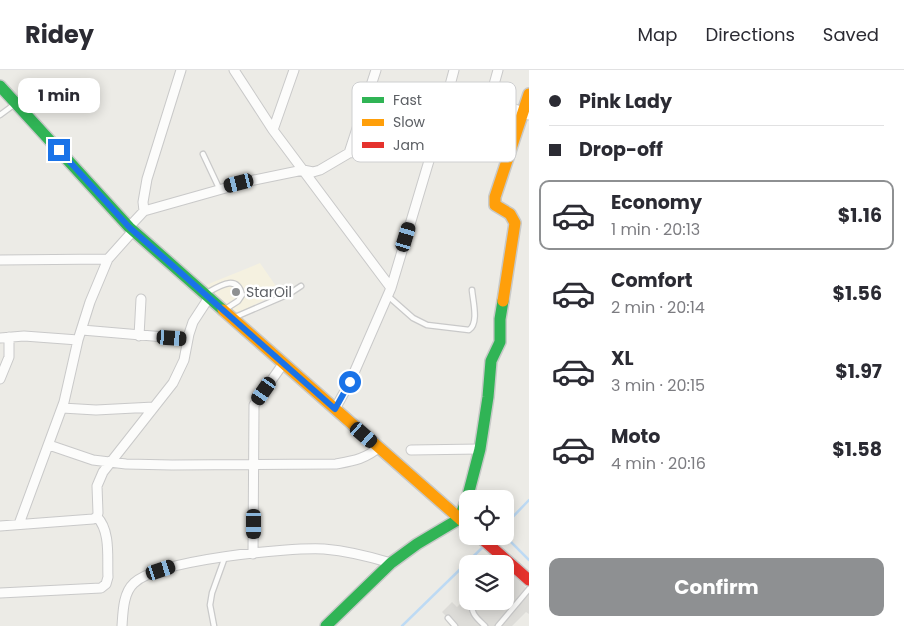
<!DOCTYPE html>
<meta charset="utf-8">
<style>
body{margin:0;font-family:Poppins,sans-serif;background:#f2f2f3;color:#2b2b33;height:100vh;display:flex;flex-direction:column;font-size:19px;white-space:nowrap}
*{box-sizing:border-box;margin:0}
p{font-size:16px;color:#7c7c81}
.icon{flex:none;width:28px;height:28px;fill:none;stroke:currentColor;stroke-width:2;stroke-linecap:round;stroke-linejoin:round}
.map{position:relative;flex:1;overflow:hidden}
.drawer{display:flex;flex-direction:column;background:#fff;width:375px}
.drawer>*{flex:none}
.guide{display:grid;align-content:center;height:110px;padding:0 20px;background:#fff}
.buttons{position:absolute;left:459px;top:420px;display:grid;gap:10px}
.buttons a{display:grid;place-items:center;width:55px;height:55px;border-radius:10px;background:#fff;box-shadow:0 2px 12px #0003;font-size:25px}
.end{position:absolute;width:22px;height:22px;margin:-11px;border:6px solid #1a73e8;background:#fff;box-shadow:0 0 0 2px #fff}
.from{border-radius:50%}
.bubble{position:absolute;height:35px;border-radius:10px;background:#fff;box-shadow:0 2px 12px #0003;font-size:16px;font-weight:700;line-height:35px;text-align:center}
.car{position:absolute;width:15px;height:30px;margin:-15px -8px;border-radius:6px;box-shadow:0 0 4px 1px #0007;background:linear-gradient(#222 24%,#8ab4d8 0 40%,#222 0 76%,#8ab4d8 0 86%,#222 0)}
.guide b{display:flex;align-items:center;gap:18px;height:48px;font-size:19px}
.guide b+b{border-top:1px solid #e1e1e2}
.guide i{width:12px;height:12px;background:#2b2b33}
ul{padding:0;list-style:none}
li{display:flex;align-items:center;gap:15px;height:70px;margin:0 10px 8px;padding:0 10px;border:2px solid transparent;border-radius:10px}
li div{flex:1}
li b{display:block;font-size:19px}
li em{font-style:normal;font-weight:700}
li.active{border-color:#8e9092}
li>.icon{width:45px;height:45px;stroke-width:1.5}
.button{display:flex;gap:10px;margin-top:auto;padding:10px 20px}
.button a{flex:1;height:58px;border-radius:10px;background:#8e9092;color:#fff;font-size:20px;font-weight:700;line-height:58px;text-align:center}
header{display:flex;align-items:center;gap:30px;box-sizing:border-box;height:70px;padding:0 25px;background:#fff;border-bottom:1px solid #e1e1e2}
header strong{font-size:24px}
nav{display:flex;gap:28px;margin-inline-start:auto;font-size:18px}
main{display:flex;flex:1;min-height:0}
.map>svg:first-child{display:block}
.commercial{fill:#f5f1e0}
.industrial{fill:#dddcd8}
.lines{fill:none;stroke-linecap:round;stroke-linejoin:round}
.stream{stroke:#bddaf4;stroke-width:2.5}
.lane-casing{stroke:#c9c9c9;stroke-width:7}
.street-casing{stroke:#c9c9c9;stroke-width:11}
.fast-casing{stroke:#c8c9c8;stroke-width:14}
.slow-casing{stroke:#c8c9c8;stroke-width:14}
.jam-casing{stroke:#c8c9c8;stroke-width:14}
.lane{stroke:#fcfcfb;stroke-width:4.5}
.street{stroke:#fcfcfb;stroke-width:9}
.fast{stroke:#30b455;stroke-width:11}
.slow{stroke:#ff9f0a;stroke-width:11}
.jam{stroke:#e5322d;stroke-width:11}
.route{stroke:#1a73e8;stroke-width:6}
.poi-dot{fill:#8e9092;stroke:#fff;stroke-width:2}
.labels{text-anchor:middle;stroke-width:5;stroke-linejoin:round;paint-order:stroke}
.poi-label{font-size:14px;fill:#5c5f64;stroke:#fff;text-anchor:start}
.key{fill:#fff;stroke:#cecfd0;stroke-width:1}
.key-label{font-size:14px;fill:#5c5f64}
</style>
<header>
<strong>Ridey</strong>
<nav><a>Map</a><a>Directions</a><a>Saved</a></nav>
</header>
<main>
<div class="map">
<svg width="529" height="556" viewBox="0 0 529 556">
<rect width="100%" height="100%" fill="#ecebe6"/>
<path class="commercial" d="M 260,193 L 280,222 L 232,246 L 206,215 Z"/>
<path class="industrial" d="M 505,496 L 529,521 L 529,544 L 526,542 L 512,556 L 456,556 L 442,542 L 452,532 L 457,537 L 467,527 L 468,531 L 505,531 Z"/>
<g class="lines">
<path class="stream" d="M 505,455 L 529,430
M 505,466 L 529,490
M 402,556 L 484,476"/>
<defs>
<path id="lane" d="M 0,45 L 15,34
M 203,84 L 219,118
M 205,224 C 218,217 237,203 242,225 L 238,231 L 224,240
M 388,226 L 413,248 L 427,255 L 469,260 C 479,253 473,232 472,220
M 233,248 L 289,224 L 301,216
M 505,506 L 515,499
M 473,531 C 469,543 478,549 485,556
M 448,548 L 455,556
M 214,556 L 210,535 L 212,523 L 225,487
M 498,556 L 529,519"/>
<path id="street" d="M 234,0 L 273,60 L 391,218
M 449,18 L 486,27 L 529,45
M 490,29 L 498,0
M 273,60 L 294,0
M 349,83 L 376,0
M 144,141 L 143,132 L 147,109 L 181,0
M 129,157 L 144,141 L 254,110 L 303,100 L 313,102 L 320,100 L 349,83 L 377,80 L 437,64
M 0,190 L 108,189
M 82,260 L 188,269
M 139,266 L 141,229
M 0,268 L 24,266 L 78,270
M 0,309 L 9,287 L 9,267
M 62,338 L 96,340 L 154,337
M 335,339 L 350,312 L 391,218 L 437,64 L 454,0
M 49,375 L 93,390 L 126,394 L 172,395 L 336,394 C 352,391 366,389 379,377
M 411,380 L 480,379
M 19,454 L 64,332 L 78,270 L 90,232 L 108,189 L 133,161
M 0,456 L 93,449 L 97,447 L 98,443 L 97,416 L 103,402 L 173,313 L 184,290 L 189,264 L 193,252 L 208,229
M 253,484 L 254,335 L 283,294
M 0,523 L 101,518 L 106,514 L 108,507 C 107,489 111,461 97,447
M 122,556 C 123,542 123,523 134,513 C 158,490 289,477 324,479 C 347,481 368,486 391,493"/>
<path id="fast" d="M 0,16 L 129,157 L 223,240
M 326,556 L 391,493 L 417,474 L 459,449 L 467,429 L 480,379 L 488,327 L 491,291 L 500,272 L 500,249 L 503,231"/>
<path id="slow" d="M 503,231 L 515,153 L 510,144 L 495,135 L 495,127 L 529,24
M 223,240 L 468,456"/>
<path id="jam" d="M 479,466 L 529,510"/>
</defs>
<use href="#lane" class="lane-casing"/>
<use href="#street" class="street-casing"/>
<use href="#fast" class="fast-casing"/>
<use href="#slow" class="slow-casing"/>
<use href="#jam" class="jam-casing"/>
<use href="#lane" class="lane"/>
<use href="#street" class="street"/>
<use href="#fast" class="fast"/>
<use href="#slow" class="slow"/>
<use href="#jam" class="jam"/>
</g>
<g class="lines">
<path class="route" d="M 59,80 L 129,157 L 335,339 L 350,312"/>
</g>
<circle class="poi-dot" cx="236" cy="222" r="5"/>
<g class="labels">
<g class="poi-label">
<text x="246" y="227">StarOil</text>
</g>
</g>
<rect x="352" y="12" width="164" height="80" rx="8" class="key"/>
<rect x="362" y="27" width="22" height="6" fill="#30b455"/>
<rect x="362" y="49" width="22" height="7" fill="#ff9f0a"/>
<rect x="362" y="72" width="22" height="6" fill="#e5322d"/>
<g class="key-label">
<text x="393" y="35">Fast</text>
<text x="393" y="57">Slow</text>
<text x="393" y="80">Jam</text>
</g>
</svg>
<div class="buttons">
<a><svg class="icon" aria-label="locate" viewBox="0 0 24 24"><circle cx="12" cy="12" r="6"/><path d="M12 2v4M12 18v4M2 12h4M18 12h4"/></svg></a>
<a><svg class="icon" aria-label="layers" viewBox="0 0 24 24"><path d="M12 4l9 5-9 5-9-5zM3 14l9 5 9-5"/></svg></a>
</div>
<i class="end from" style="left:350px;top:312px"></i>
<i class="end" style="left:59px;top:80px"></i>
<div class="bubble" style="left:18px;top:8px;width:82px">1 min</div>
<i class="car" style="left:239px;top:113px;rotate:256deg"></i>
<i class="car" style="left:406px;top:167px;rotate:17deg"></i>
<i class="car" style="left:172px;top:268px;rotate:94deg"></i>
<i class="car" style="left:264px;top:321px;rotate:215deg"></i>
<i class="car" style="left:364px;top:365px;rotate:131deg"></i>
<i class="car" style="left:254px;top:454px;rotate:180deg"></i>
<i class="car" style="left:161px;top:500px;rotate:72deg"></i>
</div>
<section class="drawer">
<div class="guide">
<b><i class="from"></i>Pink Lady</b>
<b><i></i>Drop-off</b>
</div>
<ul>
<li class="active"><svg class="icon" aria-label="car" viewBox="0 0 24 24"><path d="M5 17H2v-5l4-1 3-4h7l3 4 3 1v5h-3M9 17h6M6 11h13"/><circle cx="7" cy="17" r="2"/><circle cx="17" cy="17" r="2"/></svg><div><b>Economy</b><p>1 min · 20:13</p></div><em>$1.16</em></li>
<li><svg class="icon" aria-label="car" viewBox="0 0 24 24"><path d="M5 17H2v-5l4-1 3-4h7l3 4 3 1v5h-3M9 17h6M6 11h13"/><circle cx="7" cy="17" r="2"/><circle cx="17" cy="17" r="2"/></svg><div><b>Comfort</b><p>2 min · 20:14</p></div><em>$1.56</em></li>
<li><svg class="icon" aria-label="car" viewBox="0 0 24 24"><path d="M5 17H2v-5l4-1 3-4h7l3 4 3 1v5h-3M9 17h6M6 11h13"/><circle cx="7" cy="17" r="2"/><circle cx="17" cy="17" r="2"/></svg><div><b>XL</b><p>3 min · 20:15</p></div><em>$1.97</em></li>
<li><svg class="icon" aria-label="car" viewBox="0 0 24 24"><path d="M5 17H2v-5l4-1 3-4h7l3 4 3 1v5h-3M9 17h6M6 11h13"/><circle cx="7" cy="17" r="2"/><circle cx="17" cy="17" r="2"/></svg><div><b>Moto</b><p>4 min · 20:16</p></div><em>$1.58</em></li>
</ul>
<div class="button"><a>Confirm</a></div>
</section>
</main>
